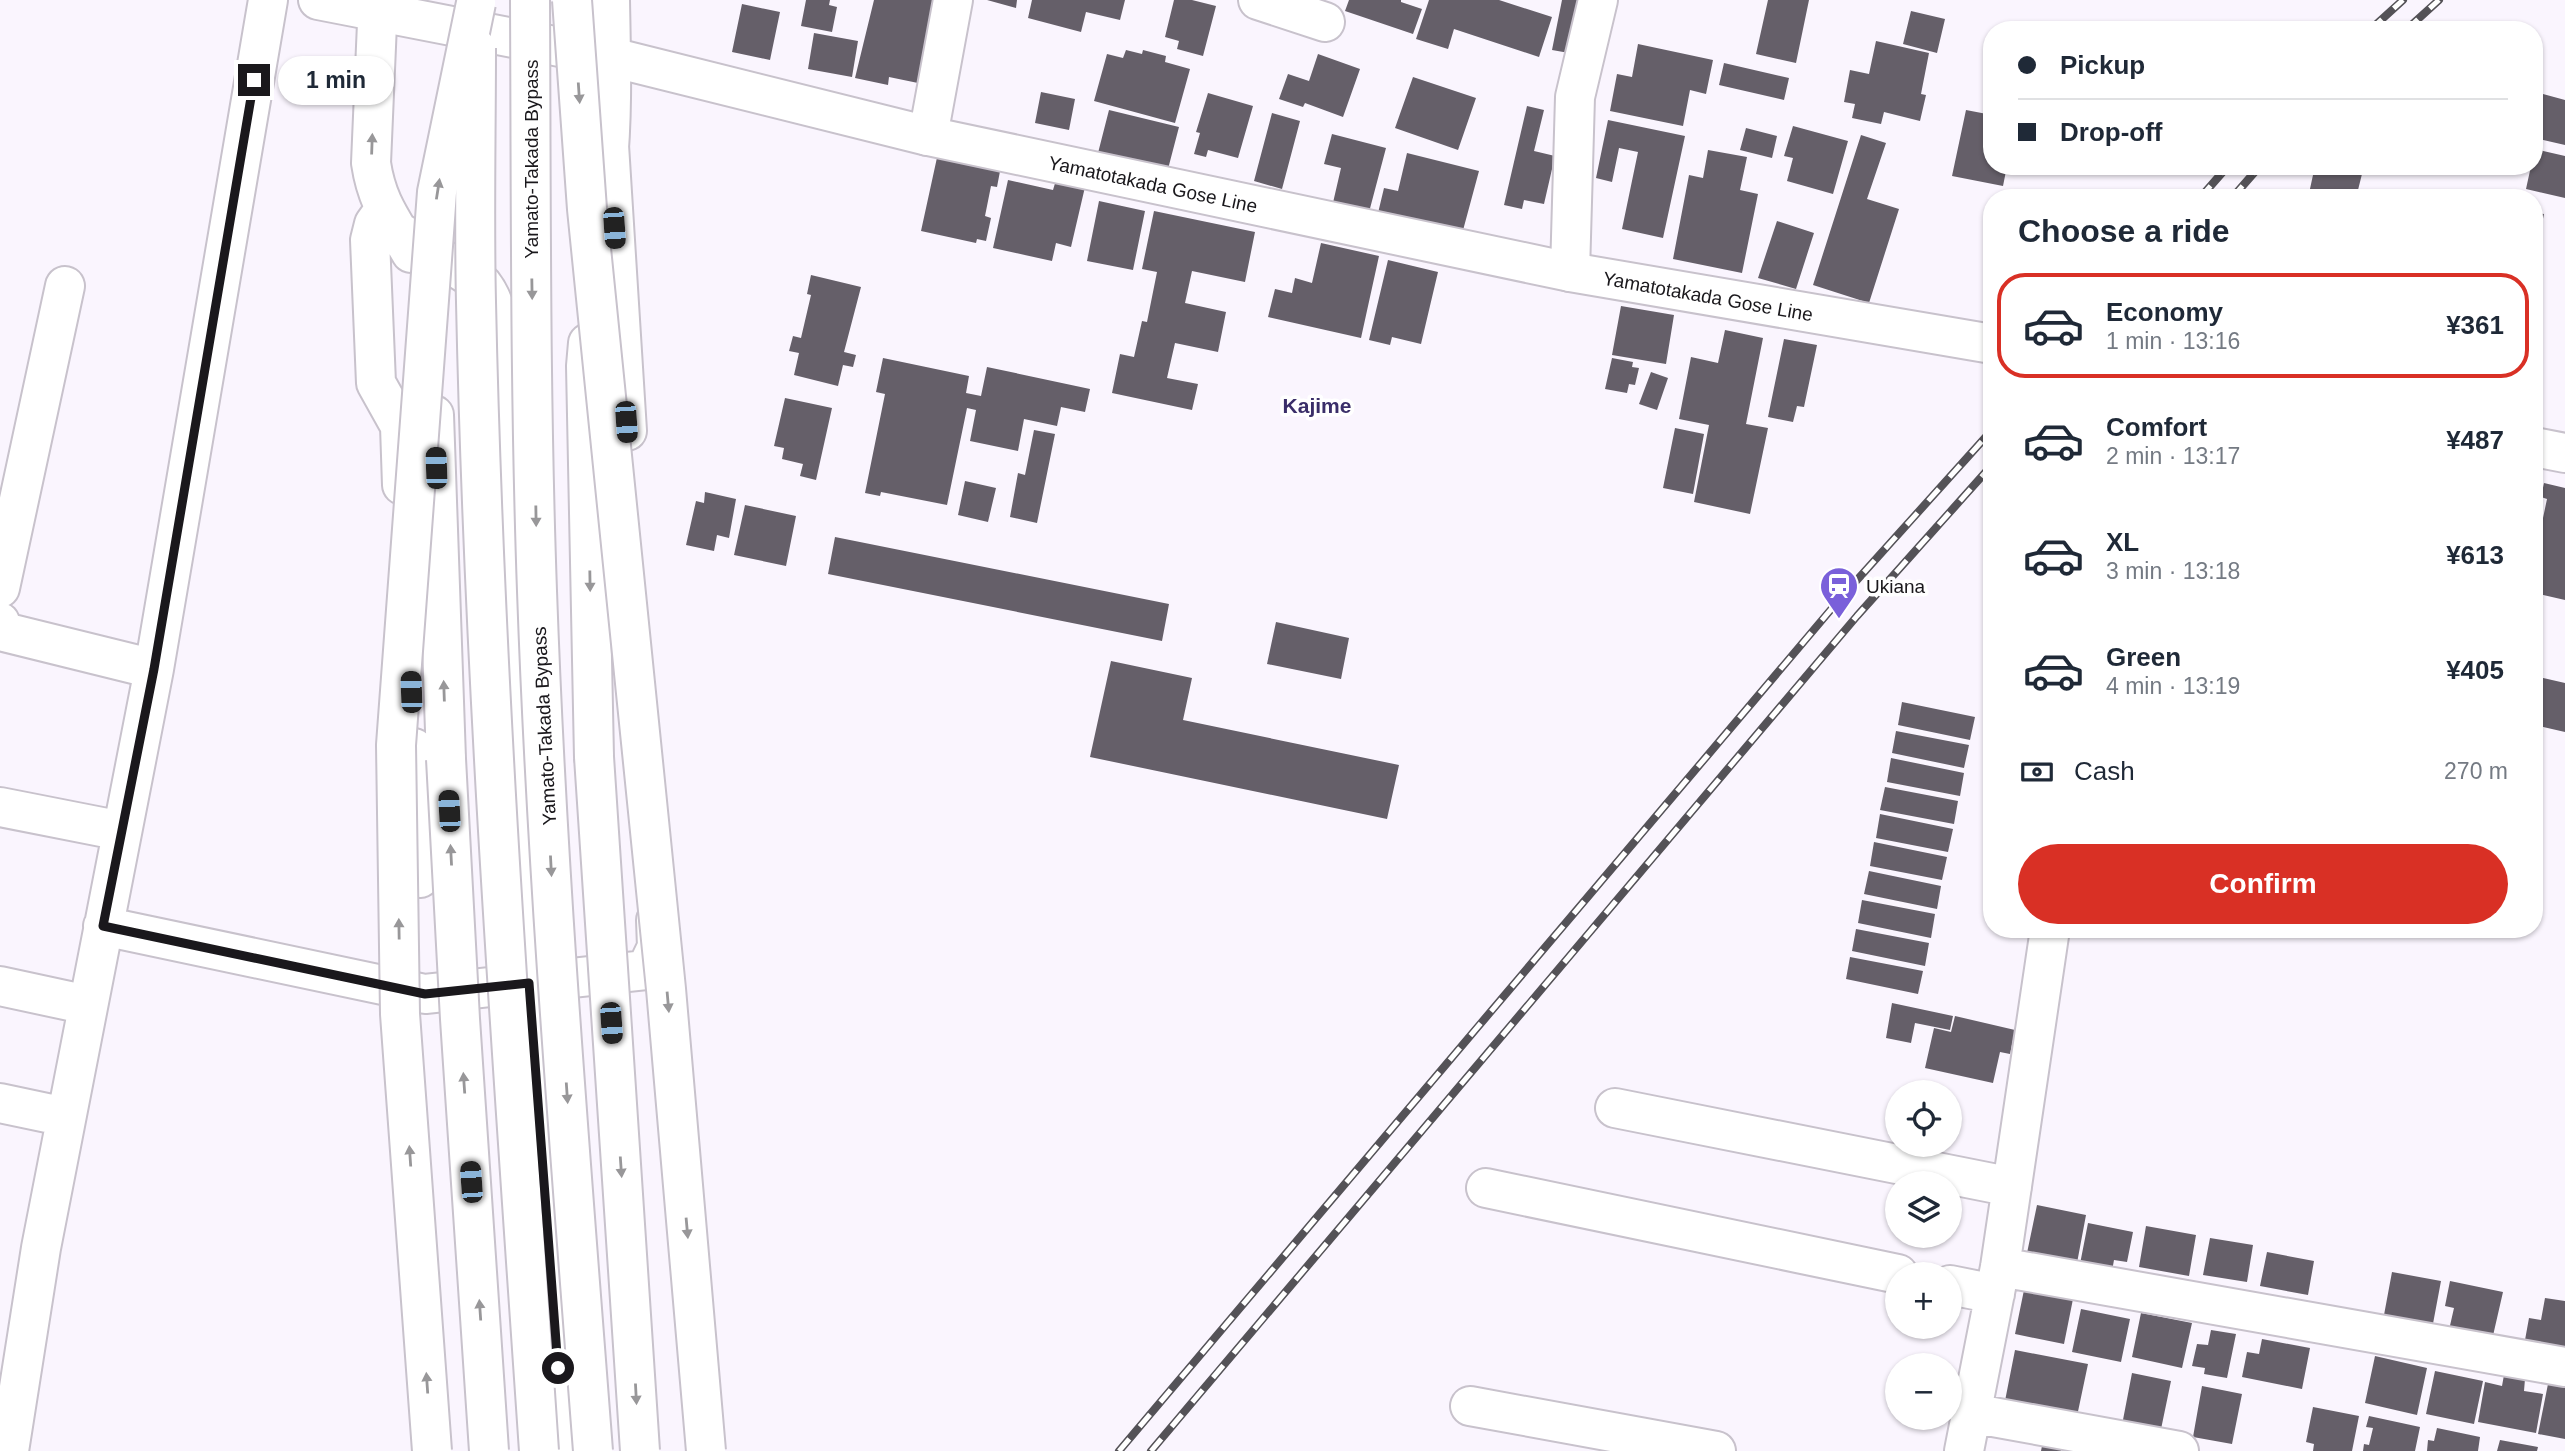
<!DOCTYPE html>
<meta charset="utf-8">
<style>
body{margin:0;font-family:Arial,sans-serif;background:#f2f2f3;color:#1f2937;height:100vh;display:flex;flex-direction:column;font-size:26px;white-space:nowrap}
*{box-sizing:border-box;margin:0}
p{font-size:23px;color:#747a83}
.icon{flex:none;width:38px;height:38px;fill:none;stroke:currentColor;stroke-width:2;stroke-linecap:round;stroke-linejoin:round}
.map{position:relative;flex:1;overflow:hidden}
.sheet{position:absolute;left:1983px;top:189px;width:560px;height:749px;display:flex;flex-direction:column;background:#fff;border-radius:28px;box-shadow:0 2px 5px #0004}
.sheet>*{flex:none}
.guide{position:absolute;left:1983px;top:21px;width:560px;height:154px;border-radius:28px;box-shadow:0 2px 5px #0004;display:grid;align-content:center;height:154px;padding:0 35px;background:#fff}
.buttons{position:absolute;left:1885px;top:1080px;display:grid;gap:14px}
.buttons a{display:grid;place-items:center;width:77px;height:77px;border-radius:50%;background:#fff;box-shadow:0 2px 5px #0004;font-size:35px}
.end{position:absolute;width:32px;height:32px;margin:-16px;border:9px solid #1a181c;background:#fff;box-shadow:0 0 0 4px #fff}
.from{border-radius:50%}
.bubble{position:absolute;height:49px;border-radius:24px;background:#fff;box-shadow:0 2px 5px #0004;font-size:23px;font-weight:600;line-height:49px;text-align:center}
.car{position:absolute;width:21px;height:42px;margin:-21px -10px;border-radius:9px;box-shadow:0 0 5px 2px #0007;background:linear-gradient(#222 24%,#8ab4d8 0 40%,#222 0 76%,#8ab4d8 0 86%,#222 0)}
.guide b{display:flex;align-items:center;gap:24px;height:66px;font-size:26px}
.guide b+b{border-top:2px solid #e0e1e3}
.guide i{width:18px;height:18px;background:#1f2937}
ul{padding:0;list-style:none}
li{display:flex;align-items:center;gap:21px;height:105px;margin:0 14px 10px;padding:0 21px;border:4px solid transparent;border-radius:28px}
li div{flex:1}
li b{display:block;font-size:26px}
li em{font-style:normal;font-weight:600}
li.active{border-color:#d93025}
li>.icon{width:63px;height:63px;stroke-width:1.5}
h2{padding:0 35px;font-size:32px;line-height:84px}
.pay{display:flex;align-items:center;gap:18px;height:77px;padding:0 35px;font-size:26px}
.pay p{margin-inline-start:auto}
.primary-button{display:flex;gap:14px;margin-top:auto;padding:14px 35px}
.primary-button a{flex:1;height:80px;border-radius:42px;background:#d93025;color:#fff;font-size:28px;font-weight:600;line-height:80px;text-align:center}
.map>svg:first-child{display:block}
.building{fill:#655f69}
.lines{fill:none;stroke-linecap:round;stroke-linejoin:round}
.minor-casing{stroke:#c8c2cc;stroke-width:42}
.secondary-casing{stroke:#c8c2cc;stroke-width:42}
.minor{stroke:#fff;stroke-width:38}
.secondary{stroke:#fff;stroke-width:38}
.rail-casing{stroke:#545257;stroke-width:8}
.rail{stroke:#fff;stroke-width:5;stroke-dasharray:16;stroke-linecap:butt}
.minor-bridge-casing{stroke:#c8c2cc;stroke-width:42;stroke-linecap:butt}
.trunk-bridge-casing{stroke:#c8c2cc;stroke-width:42;stroke-linecap:butt}
.motorway-bridge-casing{stroke:#c8c2cc;stroke-width:42;stroke-linecap:butt}
.minor-bridge{stroke:#fff;stroke-width:38}
.trunk-bridge{stroke:#fff;stroke-width:38}
.motorway-bridge{stroke:#fff;stroke-width:38}
.oneway{fill:#989799}
.route{stroke:#1a181c;stroke-width:9}
.labels{text-anchor:middle;stroke-width:7;stroke-linejoin:round;paint-order:stroke}
.street-label{font-size:19px;fill:#1a181c;stroke:#fff}
.poi-label{font-size:19px;fill:#1a181c;stroke:#fff;text-anchor:start}
.neighbourhood-label{font-size:21px;font-weight:bold;fill:#3a2e69;stroke:#fff}
</style>
<div class="map">
<svg width="2565" height="1451" viewBox="0 0 2565 1451">
<rect width="100%" height="100%" fill="#faf5fe"/>
<path class="building" d="M 806,0 L 830,0 L 829,5 L 837,7 L 832,32 L 801,26 Z
M 874,0 L 935,0 L 918,83 L 889,77 L 888,85 L 855,78 Z
M 987,0 L 1017,0 L 1016,8 Z
M 1032,0 L 1125,0 L 1120,20 L 1086,12 L 1081,32 L 1028,18 Z
M 1174,0 L 1192,0 L 1216,6 L 1203,56 L 1177,49 L 1179,41 L 1165,37 Z
M 1349,0 L 1401,0 L 1401,2 L 1422,9 L 1413,34 L 1345,11 Z
M 1429,0 L 1499,0 L 1552,17 L 1539,57 L 1454,29 L 1448,49 L 1416,39 Z
M 1562,0 L 1580,0 L 1569,53 L 1552,50 Z
M 1768,0 L 1809,0 L 1796,63 L 1756,54 Z
M 742,4 L 780,12 L 770,60 L 732,52 Z
M 1911,11 L 1945,19 L 1937,53 L 1903,44 Z
M 814,33 L 858,41 L 852,77 L 808,69 Z
M 1876,41 L 1929,53 L 1921,94 L 1926,95 L 1920,121 L 1884,112 L 1881,124 L 1852,118 L 1855,104 L 1844,102 L 1850,70 L 1869,74 Z
M 1638,44 L 1713,60 L 1706,94 L 1690,90 L 1683,126 L 1610,111 L 1617,74 L 1632,77 Z
M 1126,50 L 1142,54 L 1143,50 L 1166,56 L 1165,62 L 1190,69 L 1175,123 L 1094,101 L 1107,54 L 1123,58 Z
M 1318,54 L 1360,69 L 1343,117 L 1305,103 L 1303,107 L 1279,99 L 1288,74 L 1309,81 Z
M 1724,63 L 1789,78 L 1784,100 L 1719,85 Z
M 1413,77 L 1476,98 L 1458,150 L 1395,128 Z
M 1041,92 L 1075,99 L 1069,130 L 1035,123 Z
M 1208,93 L 1253,106 L 1238,158 L 1208,150 L 1206,157 L 1194,154 L 1200,133 L 1196,132 Z
M 2543,94 L 2565,100 L 2565,145 L 2534,138 Z
M 1527,106 L 1544,110 L 1534,151 L 1555,156 L 1544,204 L 1524,200 L 1522,209 L 1504,205 Z
M 1109,110 L 1179,127 L 1168,169 L 1098,153 Z
M 1966,110 L 1992,115 L 1992,166 L 2007,166 L 2003,186 L 1952,176 Z
M 1272,113 L 1300,121 L 1282,189 L 1254,181 Z
M 1608,120 L 1685,136 L 1663,238 L 1622,229 L 1638,152 L 1619,148 L 1612,182 L 1596,178 Z
M 1793,126 L 1848,141 L 1833,194 L 1787,181 L 1793,158 L 1784,156 Z
M 1746,128 L 1777,136 L 1772,158 L 1740,150 Z
M 1332,134 L 1386,148 L 1368,216 L 1332,207 L 1341,168 L 1324,164 Z
M 1861,135 L 1886,143 L 1867,199 L 1899,209 L 1869,303 L 1813,285 Z
M 2534,149 L 2565,156 L 2565,198 L 2526,189 L 2531,166 L 2534,166 Z
M 1708,150 L 1747,157 L 1740,190 L 1758,194 L 1742,273 L 1673,259 L 1689,175 L 1703,178 Z
M 938,153 L 1001,166 L 997,187 L 991,186 L 985,216 L 991,218 L 986,241 L 977,239 L 976,243 L 921,231 Z
M 1407,153 L 1479,171 L 1462,234 L 1378,213 L 1384,188 L 1398,191 Z
M 2323,166 L 2364,166 L 2356,198 L 2308,198 L 2313,175 Z
M 1008,180 L 1053,190 L 1056,180 L 1085,187 L 1071,247 L 1056,243 L 1052,261 L 993,248 Z
M 1099,201 L 1145,211 L 1133,270 L 1087,261 Z
M 1154,211 L 1255,232 L 1245,282 L 1192,271 L 1185,303 L 1226,312 L 1218,352 L 1175,343 L 1167,378 L 1198,384 L 1192,410 L 1112,393 L 1120,354 L 1134,357 L 1142,321 L 1147,322 L 1157,272 L 1142,269 Z
M 2534,212 L 2544,214 L 2536,252 L 2534,251 Z
M 1777,221 L 1814,233 L 1796,289 L 1758,278 Z
M 1321,243 L 1379,256 L 1361,338 L 1268,317 L 1275,289 L 1292,293 L 1295,278 L 1312,283 Z
M 1388,260 L 1438,272 L 1421,344 L 1392,337 L 1390,345 L 1369,340 Z
M 811,275 L 861,287 L 844,352 L 856,355 L 853,367 L 843,365 L 838,386 L 794,375 L 799,353 L 789,351 L 793,336 L 801,338 L 811,295 L 807,294 Z
M 1621,306 L 1674,315 L 1666,364 L 1612,355 Z
M 1725,330 L 1763,338 L 1746,424 L 1768,428 L 1750,514 L 1694,502 L 1709,425 L 1679,419 L 1691,357 L 1718,363 Z
M 1784,339 L 1817,345 L 1804,407 L 1797,406 L 1793,422 L 1768,417 Z
M 883,358 L 969,376 L 966,393 L 981,396 L 987,367 L 1090,389 L 1085,412 L 1061,407 L 1057,426 L 1024,419 L 1018,451 L 970,441 L 976,410 L 967,408 L 947,505 L 881,492 L 880,496 L 865,493 L 885,394 L 876,392 Z
M 1612,358 L 1633,362 L 1632,367 L 1639,368 L 1635,385 L 1629,384 L 1627,393 L 1605,389 Z
M 1651,372 L 1668,378 L 1657,410 L 1639,404 Z
M 785,398 L 832,408 L 816,480 L 800,476 L 803,464 L 782,459 L 784,448 L 774,446 Z
M 1675,428 L 1704,434 L 1693,494 L 1663,488 Z
M 1034,430 L 1055,434 L 1037,523 L 1010,517 L 1018,473 L 1025,475 Z
M 965,481 L 996,488 L 988,522 L 958,515 Z
M 2544,483 L 2565,488 L 2565,600 L 2534,593 L 2534,528 L 2537,516 L 2543,518 L 2547,499 L 2541,497 Z
M 705,492 L 736,499 L 729,538 L 717,535 L 714,551 L 686,545 L 696,501 L 704,503 Z
M 745,505 L 796,516 L 786,566 L 734,555 Z
M 835,537 L 1169,604 L 1162,641 L 828,574 Z
M 1276,622 L 1349,638 L 1341,679 L 1267,664 Z
M 1111,661 L 1192,678 L 1183,720 L 1399,765 L 1387,819 L 1090,757 Z
M 2534,676 L 2565,683 L 2565,732 L 2534,725 Z
M 1902,702 L 1975,717 L 1970,740 L 1898,725 Z
M 1896,731 L 1969,745 L 1964,768 L 1892,753 Z
M 1891,758 L 1964,773 L 1960,796 L 1887,782 Z
M 1885,787 L 1958,801 L 1954,824 L 1880,810 Z
M 1880,814 L 1953,829 L 1948,852 L 1876,838 Z
M 1874,842 L 1947,857 L 1942,880 L 1870,866 Z
M 1869,871 L 1941,886 L 1937,909 L 1864,894 Z
M 1862,900 L 1935,914 L 1931,938 L 1858,923 Z
M 1856,929 L 1929,943 L 1925,966 L 1852,951 Z
M 1850,957 L 1923,971 L 1918,994 L 1846,979 Z
M 1892,1003 L 1953,1016 L 1950,1030 L 1915,1023 L 1911,1043 L 1886,1038 Z
M 1955,1016 L 2015,1030 L 2010,1054 L 2000,1052 L 1993,1083 L 1925,1068 L 1934,1028 L 1951,1032 Z
M 2037,1205 L 2086,1215 L 2077,1263 L 2027,1253 Z
M 2088,1223 L 2133,1232 L 2127,1262 L 2114,1260 L 2112,1271 L 2080,1264 Z
M 2146,1226 L 2196,1235 L 2189,1276 L 2139,1267 Z
M 2210,1238 L 2253,1245 L 2247,1282 L 2203,1275 Z
M 2267,1252 L 2314,1261 L 2308,1295 L 2260,1286 Z
M 2392,1272 L 2441,1281 L 2432,1329 L 2408,1325 L 2409,1320 L 2384,1315 Z
M 2450,1281 L 2503,1292 L 2492,1340 L 2449,1330 L 2454,1308 L 2445,1306 Z
M 2024,1290 L 2073,1299 L 2064,1344 L 2015,1334 Z
M 2545,1298 L 2565,1301 L 2565,1347 L 2525,1340 L 2529,1318 L 2541,1320 Z
M 2081,1309 L 2130,1319 L 2121,1362 L 2072,1352 Z
M 2141,1313 L 2192,1323 L 2182,1368 L 2132,1357 Z
M 2211,1330 L 2236,1334 L 2227,1378 L 2204,1374 L 2205,1368 L 2192,1366 L 2197,1344 L 2208,1345 Z
M 2262,1339 L 2310,1348 L 2302,1389 L 2242,1377 L 2247,1352 L 2259,1354 Z
M 2015,1350 L 2088,1364 L 2076,1421 L 2004,1406 Z
M 2375,1356 L 2427,1368 L 2417,1415 L 2365,1403 Z
M 2435,1371 L 2483,1381 L 2474,1424 L 2426,1414 Z
M 2132,1373 L 2171,1381 L 2160,1434 L 2122,1425 Z
M 2504,1375 L 2525,1379 L 2524,1391 L 2543,1394 L 2536,1433 L 2478,1422 L 2485,1382 L 2502,1386 Z
M 2548,1384 L 2565,1387 L 2565,1439 L 2538,1434 Z
M 2202,1386 L 2242,1394 L 2232,1444 L 2193,1437 Z
M 2313,1407 L 2359,1416 L 2352,1451 L 2313,1451 L 2314,1444 L 2306,1442 Z
M 2369,1416 L 2420,1427 L 2415,1451 L 2363,1451 L 2364,1444 L 2369,1445 L 2373,1428 L 2366,1427 Z
M 2437,1428 L 2480,1437 L 2478,1451 L 2427,1451 L 2428,1440 L 2434,1441 Z
M 2500,1440 L 2538,1447 L 2537,1451 L 2497,1451 Z
M 2042,1446 L 2061,1450 L 2061,1451 L 2041,1451 Z"/>
<g class="lines">
<defs>
<path id="minor" d="M 378,0 L 371,163 C 377,203 392,220 411,253
M 1258,0 L 1325,22
M 928,136 L 953,0
M 609,145 L 627,431
M 607,172 C 613,115 611,57 610,0
M 384,210 L 374,224 L 370,240 L 376,383 L 400,426 L 402,485
M 398,231 L 482,284 C 496,302 498,320 501,342 L 517,785 L 564,1451
M 1570,272 L 1575,97 L 1598,0
M 588,343 L 586,366 L 594,757
M 434,415 L 446,759
M 0,588 L 65,286
M 0,622 L 4,632 L 154,669
M 414,748 L 420,878
M 0,807 L 122,831
M 103,926 L 425,994 L 646,970 L 657,947 L 656,920
M 0,986 L 88,1005
M 0,1103 L 66,1117
M 1615,1108 L 2012,1187
M 1486,1188 L 1898,1274
M 2000,1267 L 2565,1367
M 1950,1285 L 1995,1294
M 1470,1406 L 1716,1451
M 1971,1413 L 2179,1451
M 9,1451 L 41,1248 L 154,669 L 268,0
M 1964,1451 L 2000,1267 L 2050,929"/>
<path id="secondary" d="M 318,0 L 611,57 L 928,136 L 1570,272 L 1992,344
M 2534,447 L 2565,453"/>
</defs>
<use href="#minor" class="minor-casing"/>
<use href="#secondary" class="secondary-casing"/>
<use href="#minor" class="minor"/>
<use href="#secondary" class="secondary"/>
<defs>
<path id="rail" d="M 2370,30 L 2403,0
M 2406,30 L 2439,0
M 2200,198 L 2228,166
M 2232,198 L 2260,166
M 1119,1451 L 1839,600 L 1992,430
M 1151,1451 L 1857,616 L 1992,465"/>
</defs>
<use href="#rail" class="rail-casing"/>
<use href="#rail" class="rail"/>
<defs>
<path id="minor-bridge" d="M 594,757 L 640,1451
M 446,759 L 460,1019 L 489,1451"/>
<path id="trunk-bridge" d="M 530,0 C 531,197 530,394 537,591 C 547,878 571,1165 593,1451
M 476,48 C 476,133 474,217 476,302 C 484,686 513,1068 539,1451"/>
<path id="motorway-bridge" d="M 572,0 L 587,209 L 666,989 L 706,1451
M 432,1451 L 400,1014 L 396,745 L 437,192 L 476,3"/>
</defs>
<use href="#minor-bridge" class="minor-bridge-casing"/>
<use href="#trunk-bridge" class="trunk-bridge-casing"/>
<use href="#motorway-bridge" class="motorway-bridge-casing"/>
<use href="#minor-bridge" class="minor-bridge"/>
<use href="#trunk-bridge" class="trunk-bridge"/>
<use href="#motorway-bridge" class="motorway-bridge"/>
</g>
<defs><path id="oneway-solid" d="M-6-.8H1V-3.2L6.5 0L1 3.2V.8H-6Z" transform="scale(1.75)"/></defs>
<g class="oneway">
<use href="#oneway-solid" transform="translate(579 93) rotate(86)"/>
<use href="#oneway-solid" transform="translate(372 144) rotate(-88)"/>
<use href="#oneway-solid" transform="translate(438 189) rotate(-81)"/>
<use href="#oneway-solid" transform="translate(532 289) rotate(89)"/>
<use href="#oneway-solid" transform="translate(536 516) rotate(89)"/>
<use href="#oneway-solid" transform="translate(590 581) rotate(89)"/>
<use href="#oneway-solid" transform="translate(444 691) rotate(-92)"/>
<use href="#oneway-solid" transform="translate(451 855) rotate(-93)"/>
<use href="#oneway-solid" transform="translate(551 866) rotate(87)"/>
<use href="#oneway-solid" transform="translate(399 929) rotate(-91)"/>
<use href="#oneway-solid" transform="translate(668 1002) rotate(85)"/>
<use href="#oneway-solid" transform="translate(464 1083) rotate(-94)"/>
<use href="#oneway-solid" transform="translate(567 1093) rotate(86)"/>
<use href="#oneway-solid" transform="translate(410 1156) rotate(-94)"/>
<use href="#oneway-solid" transform="translate(621 1167) rotate(86)"/>
<use href="#oneway-solid" transform="translate(687 1228) rotate(85)"/>
<use href="#oneway-solid" transform="translate(480 1310) rotate(-94)"/>
<use href="#oneway-solid" transform="translate(427 1383) rotate(-94)"/>
<use href="#oneway-solid" transform="translate(636 1394) rotate(87)"/>
</g>
<g class="lines">
<path class="route" d="M 254,80 L 154,669 L 103,926 L 425,994 L 529,983 L 558,1368"/>
</g>
<defs>
<symbol id="station-pin" viewBox="-11 -11 22 30"><path d="M0 17L-7.5 6A9.5 9.5 0 1 1 7.5 6Z" fill="#7a60da" stroke="#fff"/><path d="M-3-6H3Q5-6 5-4V2Q5 4 3 4L4.5 6H3L1.5 4h-3L-3 6H-4.5L-3 4Q-5 4-5 2V-4Q-5-6-3-6ZM-3.5-4v3h7v-3ZM-3.5 1v1.5H-2V1ZM2 1v1.5H3.5V1Z" fill="#fff"/></symbol>
</defs>
<g fill-rule="evenodd">
<use href="#station-pin" x="1817" y="564" width="44" height="60"/>
</g>
<g class="labels">
<g class="street-label">
<text transform="translate(531 159) rotate(-90)" y="7">Yamato-Takada Bypass</text>
<text transform="translate(1153 184) rotate(12)" y="7">Yamatotakada Gose Line</text>
<text transform="translate(1708 296) rotate(10)" y="7">Yamatotakada Gose Line</text>
<text transform="translate(544 726) rotate(-93)" y="7">Yamato-Takada Bypass</text>
</g>
<g class="poi-label">
<text x="1866" y="593">Ukiana</text>
</g>
<g class="neighbourhood-label">
<text x="1317" y="413">Kajime</text>
</g>
</g>
</svg>
<div class="buttons">
<a><svg class="icon" aria-label="locate" viewBox="0 0 24 24"><circle cx="12" cy="12" r="6"/><path d="M12 2v4M12 18v4M2 12h4M18 12h4"/></svg></a>
<a><svg class="icon" aria-label="layers" viewBox="0 0 24 24"><path d="M12 4l9 5-9 5-9-5zM3 14l9 5 9-5"/></svg></a>
<a>+</a>
<a>−</a>
</div>
<i class="end from" style="left:558px;top:1368px"></i>
<i class="end" style="left:254px;top:80px"></i>
<div class="bubble" style="left:278px;top:56px;width:116px">1 min</div>
<i class="car" style="left:614px;top:228px;rotate:176deg"></i>
<i class="car" style="left:626px;top:422px;rotate:176deg"></i>
<i class="car" style="left:436px;top:468px;rotate:358deg"></i>
<i class="car" style="left:411px;top:692px;rotate:358deg"></i>
<i class="car" style="left:449px;top:811px;rotate:357deg"></i>
<i class="car" style="left:611px;top:1023px;rotate:176deg"></i>
<i class="car" style="left:471px;top:1182px;rotate:356deg"></i>
<div class="guide">
<b><i class="from"></i>Pickup</b>
<b><i></i>Drop-off</b>
</div>
<section class="sheet">
<h2>Choose a ride</h2>
<ul>
<li class="active"><svg class="icon" aria-label="car" viewBox="0 0 24 24"><path d="M5 17H2v-5l4-1 3-4h7l3 4 3 1v5h-3M9 17h6M6 11h13"/><circle cx="7" cy="17" r="2"/><circle cx="17" cy="17" r="2"/></svg><div><b>Economy</b><p>1 min · 13:16</p></div><em>¥361</em></li>
<li><svg class="icon" aria-label="car" viewBox="0 0 24 24"><path d="M5 17H2v-5l4-1 3-4h7l3 4 3 1v5h-3M9 17h6M6 11h13"/><circle cx="7" cy="17" r="2"/><circle cx="17" cy="17" r="2"/></svg><div><b>Comfort</b><p>2 min · 13:17</p></div><em>¥487</em></li>
<li><svg class="icon" aria-label="car" viewBox="0 0 24 24"><path d="M5 17H2v-5l4-1 3-4h7l3 4 3 1v5h-3M9 17h6M6 11h13"/><circle cx="7" cy="17" r="2"/><circle cx="17" cy="17" r="2"/></svg><div><b>XL</b><p>3 min · 13:18</p></div><em>¥613</em></li>
<li><svg class="icon" aria-label="car" viewBox="0 0 24 24"><path d="M5 17H2v-5l4-1 3-4h7l3 4 3 1v5h-3M9 17h6M6 11h13"/><circle cx="7" cy="17" r="2"/><circle cx="17" cy="17" r="2"/></svg><div><b>Green</b><p>4 min · 13:19</p></div><em>¥405</em></li>
</ul>
<div class="pay"><svg class="icon" aria-label="cash" viewBox="0 0 24 24"><path d="M3 7h18v10H3z"/><circle cx="12" cy="12" r="2"/></svg>Cash<p>270 m</p></div>
<div class="primary-button"><a>Confirm</a></div>
</section>
</div>
